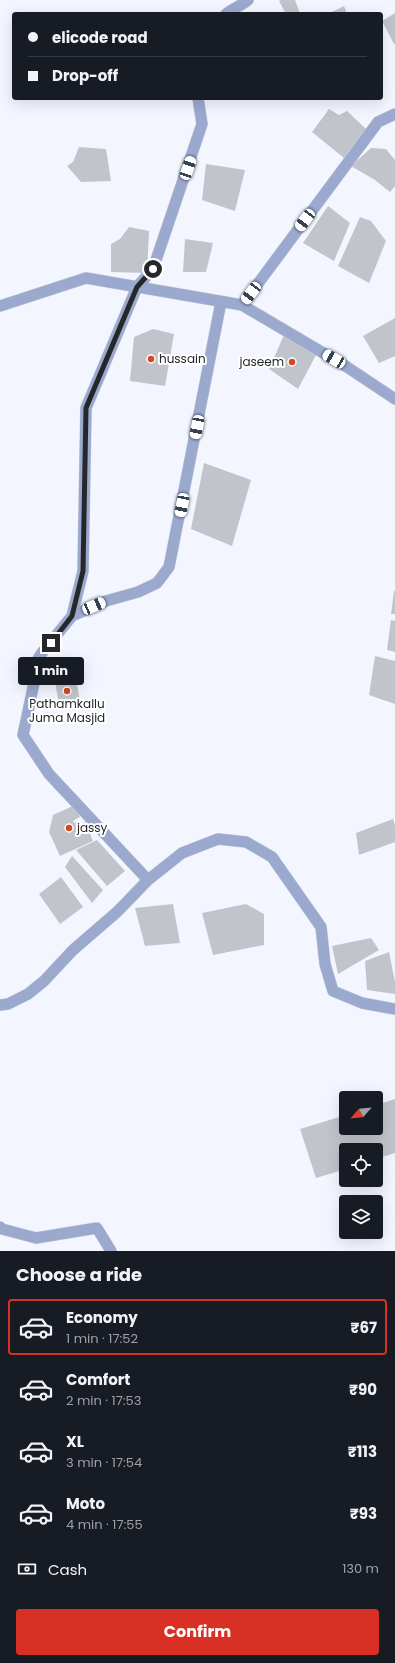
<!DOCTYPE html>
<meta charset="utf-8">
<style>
body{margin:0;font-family:Poppins,sans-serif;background:#20242c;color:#f1f3f6;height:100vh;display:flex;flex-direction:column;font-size:15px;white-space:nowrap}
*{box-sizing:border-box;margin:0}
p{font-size:13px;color:#9ea1a6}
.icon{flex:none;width:22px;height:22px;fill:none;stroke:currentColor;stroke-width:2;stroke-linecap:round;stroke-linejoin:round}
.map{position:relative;height:1251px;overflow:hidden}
.side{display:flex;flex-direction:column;background:#171b24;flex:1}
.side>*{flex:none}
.hud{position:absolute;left:12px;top:12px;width:371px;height:88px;border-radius:4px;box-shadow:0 4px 16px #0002;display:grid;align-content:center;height:88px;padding:0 16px;background:#171b24}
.needle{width:26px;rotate:243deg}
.controls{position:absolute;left:339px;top:1091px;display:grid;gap:8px}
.controls a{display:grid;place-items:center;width:44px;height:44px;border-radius:4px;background:#171b24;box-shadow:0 4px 16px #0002;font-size:20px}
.end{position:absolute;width:18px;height:18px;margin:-9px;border:5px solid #26272a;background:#fff;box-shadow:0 0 0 2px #fff}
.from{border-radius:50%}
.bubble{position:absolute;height:28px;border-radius:4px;background:#171b24;box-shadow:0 4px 16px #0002;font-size:13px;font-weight:700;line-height:28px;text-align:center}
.car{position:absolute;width:12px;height:24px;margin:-12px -6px;border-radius:5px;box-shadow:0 0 3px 1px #0007;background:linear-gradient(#fff 24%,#345 0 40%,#fff 0 76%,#345 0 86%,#fff 0)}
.hud b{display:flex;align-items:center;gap:14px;height:38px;font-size:15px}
.hud b+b{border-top:1px solid #363941}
.hud i{width:10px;height:10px;background:#f1f3f6}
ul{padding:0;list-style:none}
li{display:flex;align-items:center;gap:12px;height:56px;margin:0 8px 6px;padding:0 8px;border:2px solid transparent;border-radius:4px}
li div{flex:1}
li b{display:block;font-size:15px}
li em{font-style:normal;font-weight:700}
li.on{border-color:#d93025}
li>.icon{width:36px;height:36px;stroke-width:1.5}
h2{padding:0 16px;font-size:18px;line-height:48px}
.pay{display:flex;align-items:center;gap:10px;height:44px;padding:0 16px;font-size:15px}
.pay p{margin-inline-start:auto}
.cta{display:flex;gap:8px;margin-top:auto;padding:8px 16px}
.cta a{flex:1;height:46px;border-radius:4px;background:#d93025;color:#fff;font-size:16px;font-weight:700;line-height:46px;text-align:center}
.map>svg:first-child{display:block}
.building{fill:#c1c4cb}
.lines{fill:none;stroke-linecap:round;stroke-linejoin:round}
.minor-casing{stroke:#ced1d8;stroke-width:12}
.tertiary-casing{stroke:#ced1d8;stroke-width:12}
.minor{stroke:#9ba9cf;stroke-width:11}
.tertiary{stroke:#9ba9cf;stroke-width:11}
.route{stroke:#26272a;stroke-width:5}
.poi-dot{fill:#d34926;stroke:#fff;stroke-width:1.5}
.labels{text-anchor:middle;stroke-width:4;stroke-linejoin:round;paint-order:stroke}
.poi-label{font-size:12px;fill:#26272a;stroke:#fff;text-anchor:start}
</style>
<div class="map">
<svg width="395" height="1251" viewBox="0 0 395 1251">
<rect width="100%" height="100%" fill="#f3f6fe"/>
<path class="building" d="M 281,0 L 295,0 L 300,14 L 286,14 L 279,1 Z
M 344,6 L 347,14 L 328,14 Z
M 395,13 L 395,44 L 394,44 L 382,21 Z
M 329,109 L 339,115 L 347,111 L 366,129 L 344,158 L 312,132 Z
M 79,147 L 106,149 L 111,181 L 81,182 L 67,166 L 73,162 Z
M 371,148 L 386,149 L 395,160 L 395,186 L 390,192 L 375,180 L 351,166 Z
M 206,164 L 245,170 L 235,211 L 202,200 Z
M 328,206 L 350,223 L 334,261 L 303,243 Z
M 360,217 L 371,221 L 386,241 L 369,283 L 338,266 Z
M 129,227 L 149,231 L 147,273 L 111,272 L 111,244 L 120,239 Z
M 185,239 L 213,243 L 206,272 L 183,272 Z
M 395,318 L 395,356 L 379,363 L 363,336 Z
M 153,329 L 174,334 L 165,386 L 130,381 L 134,337 Z
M 284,335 L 316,355 L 298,389 L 269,369 Z
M 204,463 L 251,480 L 232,546 L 191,529 Z
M 394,591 L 395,591 L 395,614 L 391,614 Z
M 391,620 L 395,621 L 395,652 L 387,650 Z
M 375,656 L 395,661 L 395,704 L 369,695 Z
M 75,672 L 81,707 L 60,710 L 54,676 Z
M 75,805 L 80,817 L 73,821 L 74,823 L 78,821 L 79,825 L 85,822 L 93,841 L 60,856 L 49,832 L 53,815 Z
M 393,819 L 395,825 L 395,842 L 359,855 L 356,833 Z
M 97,840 L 125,871 L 107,886 L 76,850 Z
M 72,856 L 103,890 L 92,903 L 65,867 Z
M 61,877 L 83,907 L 60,924 L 39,894 Z
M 173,904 L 180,943 L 145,946 L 135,908 Z
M 246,904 L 264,914 L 264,945 L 213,955 L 202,913 Z
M 371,938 L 379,950 L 338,974 L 332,946 Z
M 389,952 L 395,982 L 395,994 L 367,990 L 365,961 Z
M 395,1099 L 395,1153 L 376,1159 L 376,1150 L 346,1150 L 346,1169 L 316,1178 L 300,1129 L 346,1115 L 346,1128 L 376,1128 L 376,1105 Z"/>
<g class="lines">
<defs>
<path id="minor" d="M 226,14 C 233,8 241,6 248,0
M 242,305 L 378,122 L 395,114
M 72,616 L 106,601 L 138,592 L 157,583 L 169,567 L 221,302
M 148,880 L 49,774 L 23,735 L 34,683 L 34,666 L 41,654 L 72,616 L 83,571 L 86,408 L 137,287 L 153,269 L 202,124 L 198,98
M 0,1005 L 8,1004 L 28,994 L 44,981 L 73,950 L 117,912 L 148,880 L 182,853 L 218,839 L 246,842 L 272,857 L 321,927 L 325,964 L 333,991 L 362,1003 L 395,1009
M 0,1227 L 2,1229 L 36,1238 L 97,1228 L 111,1251"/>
<path id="tertiary" d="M 0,306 L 86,278 L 242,305 L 347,367 L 395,399"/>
</defs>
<use href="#minor" class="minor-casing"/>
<use href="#tertiary" class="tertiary-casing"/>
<use href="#minor" class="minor"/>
<use href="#tertiary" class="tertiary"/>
</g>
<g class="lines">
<path class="route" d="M 51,643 L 72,616 L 83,571 L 86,408 L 137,287 L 153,269"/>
</g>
<g class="poi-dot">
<circle cx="151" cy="359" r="4"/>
<circle cx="292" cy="362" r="4"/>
<circle cx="67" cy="691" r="4"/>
<circle cx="69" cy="828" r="4"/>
</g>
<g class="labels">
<g class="poi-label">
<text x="159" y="363">hussain</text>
<text x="284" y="366" text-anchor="end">jaseem</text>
<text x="67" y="708" text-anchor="middle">Pathamkallu<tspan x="67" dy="14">Juma Masjid</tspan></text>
<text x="77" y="832">jassy</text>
</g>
</g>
</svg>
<div class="controls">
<a><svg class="needle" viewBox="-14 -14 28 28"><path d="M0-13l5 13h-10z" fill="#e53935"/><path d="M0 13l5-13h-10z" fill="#9ea1a6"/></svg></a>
<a><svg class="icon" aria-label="locate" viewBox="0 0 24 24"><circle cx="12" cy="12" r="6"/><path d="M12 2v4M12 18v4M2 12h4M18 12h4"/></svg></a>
<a><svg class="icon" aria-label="layers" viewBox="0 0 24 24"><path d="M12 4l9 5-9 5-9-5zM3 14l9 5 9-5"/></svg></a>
</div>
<i class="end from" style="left:153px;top:269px"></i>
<i class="end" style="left:51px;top:643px"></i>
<div class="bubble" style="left:18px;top:657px;width:66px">1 min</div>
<i class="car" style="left:188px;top:168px;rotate:19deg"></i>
<i class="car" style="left:305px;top:220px;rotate:217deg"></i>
<i class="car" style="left:251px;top:293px;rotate:217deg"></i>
<i class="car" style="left:334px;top:359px;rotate:300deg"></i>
<i class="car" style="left:197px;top:427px;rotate:191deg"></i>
<i class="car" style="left:182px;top:505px;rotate:191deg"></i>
<i class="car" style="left:94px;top:606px;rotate:67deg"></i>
<div class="hud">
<b><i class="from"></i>elicode road</b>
<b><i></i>Drop-off</b>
</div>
</div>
<section class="side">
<h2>Choose a ride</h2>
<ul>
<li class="on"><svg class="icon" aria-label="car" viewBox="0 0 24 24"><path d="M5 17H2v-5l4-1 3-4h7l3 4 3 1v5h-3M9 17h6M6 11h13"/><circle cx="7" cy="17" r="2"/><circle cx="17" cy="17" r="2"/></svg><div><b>Economy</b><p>1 min · 17:52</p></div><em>₹67</em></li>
<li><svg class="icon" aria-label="car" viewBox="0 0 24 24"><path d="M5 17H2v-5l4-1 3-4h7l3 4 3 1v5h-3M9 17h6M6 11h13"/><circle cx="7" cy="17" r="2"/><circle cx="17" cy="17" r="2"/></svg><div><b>Comfort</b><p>2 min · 17:53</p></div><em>₹90</em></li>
<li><svg class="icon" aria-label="car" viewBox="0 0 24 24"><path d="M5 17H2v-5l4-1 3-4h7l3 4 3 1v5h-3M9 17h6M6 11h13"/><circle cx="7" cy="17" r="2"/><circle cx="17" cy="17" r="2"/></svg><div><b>XL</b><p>3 min · 17:54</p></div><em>₹113</em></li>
<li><svg class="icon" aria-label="car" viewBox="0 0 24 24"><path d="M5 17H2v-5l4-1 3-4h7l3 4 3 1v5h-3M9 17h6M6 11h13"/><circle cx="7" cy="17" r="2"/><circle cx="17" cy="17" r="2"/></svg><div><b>Moto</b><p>4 min · 17:55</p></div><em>₹93</em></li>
</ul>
<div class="pay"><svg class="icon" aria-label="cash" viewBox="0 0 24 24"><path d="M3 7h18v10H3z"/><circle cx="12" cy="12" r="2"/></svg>Cash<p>130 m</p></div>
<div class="cta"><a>Confirm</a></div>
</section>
